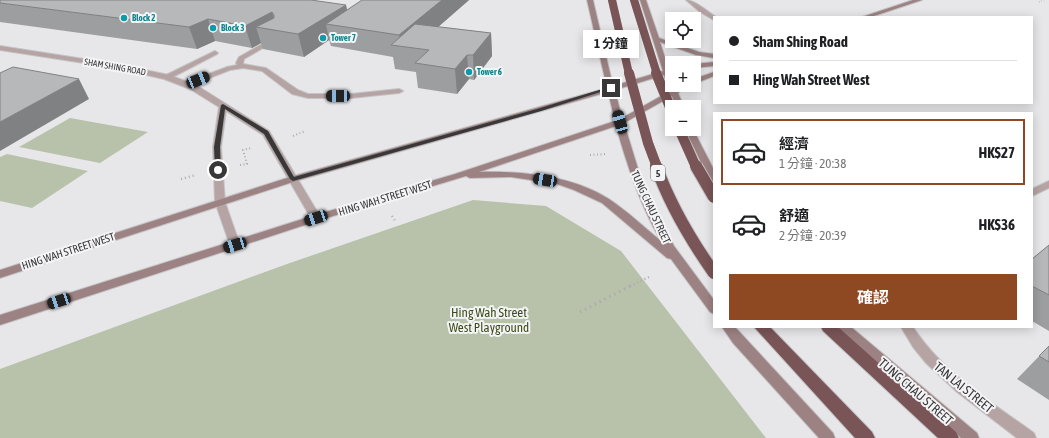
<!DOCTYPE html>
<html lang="zh-TW">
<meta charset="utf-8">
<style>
body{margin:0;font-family:"Asap Condensed","Noto Sans TC",sans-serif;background:#f6f6f6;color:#202124;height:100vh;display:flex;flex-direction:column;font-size:15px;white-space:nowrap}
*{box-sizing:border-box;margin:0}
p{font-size:13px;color:#757577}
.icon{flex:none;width:22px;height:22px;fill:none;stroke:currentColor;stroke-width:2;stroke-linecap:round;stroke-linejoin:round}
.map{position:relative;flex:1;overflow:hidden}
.details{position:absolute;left:713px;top:112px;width:320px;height:216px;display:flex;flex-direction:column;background:#fff;border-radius:0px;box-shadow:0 2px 10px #0003}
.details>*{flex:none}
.top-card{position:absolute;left:713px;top:16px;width:320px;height:88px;border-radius:0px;box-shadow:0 2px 10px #0003;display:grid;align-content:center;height:88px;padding:0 16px;background:#fff}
.buttons{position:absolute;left:665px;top:12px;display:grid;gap:8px}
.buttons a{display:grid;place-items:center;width:36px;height:36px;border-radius:0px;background:#fff;box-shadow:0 2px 10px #0003;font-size:20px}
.end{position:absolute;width:18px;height:18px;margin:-9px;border:5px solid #383839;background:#fff;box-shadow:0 0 0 2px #fff}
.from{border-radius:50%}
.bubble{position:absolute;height:28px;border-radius:0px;background:#fff;box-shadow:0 2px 10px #0003;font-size:13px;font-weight:700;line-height:28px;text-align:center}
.car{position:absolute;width:12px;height:24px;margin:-12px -6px;border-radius:5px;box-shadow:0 0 3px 1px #0007;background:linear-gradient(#222 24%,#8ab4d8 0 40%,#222 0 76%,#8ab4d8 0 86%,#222 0)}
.top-card b{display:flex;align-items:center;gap:14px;height:38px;font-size:15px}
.top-card b+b{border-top:1px solid #e0e0e0}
.top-card i{width:10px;height:10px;background:#202124}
ul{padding:7px 0 0;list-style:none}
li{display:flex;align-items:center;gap:12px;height:66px;margin:0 8px 6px;padding:0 8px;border:2px solid transparent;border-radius:0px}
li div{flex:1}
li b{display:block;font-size:15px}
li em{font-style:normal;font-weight:700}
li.selected{border-color:#8e4822}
li>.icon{width:36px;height:36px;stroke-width:1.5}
.button{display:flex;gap:8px;margin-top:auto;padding:8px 16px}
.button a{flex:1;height:46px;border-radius:0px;background:#8e4822;color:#fff;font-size:16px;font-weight:700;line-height:46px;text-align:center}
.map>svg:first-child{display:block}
.green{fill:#b8c2aa}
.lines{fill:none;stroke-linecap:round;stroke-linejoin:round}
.lane-casing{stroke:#c4c4c6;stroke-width:2}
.street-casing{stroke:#c4c4c6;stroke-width:2}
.secondary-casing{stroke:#c4c4c6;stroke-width:2}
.highway-casing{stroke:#c4c4c6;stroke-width:2}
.path-far3{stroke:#acacae;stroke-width:1.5;stroke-dasharray:0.5 2;stroke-linecap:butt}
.path-far2{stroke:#acacae;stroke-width:2;stroke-dasharray:1 2.5;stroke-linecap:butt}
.path-far1{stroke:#acacae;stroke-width:2.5;stroke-dasharray:1 3;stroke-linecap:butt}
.path{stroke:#acacae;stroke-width:3;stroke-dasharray:1.5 4;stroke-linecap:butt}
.lane{fill:#b6a3a3;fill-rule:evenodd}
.street{fill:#b6a3a3;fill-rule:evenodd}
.secondary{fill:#9d8283;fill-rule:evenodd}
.highway{fill:#7a5557;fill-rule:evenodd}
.highway-bridge-far2-casing{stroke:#c4c4c6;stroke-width:8;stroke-linecap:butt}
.highway-bridge-far1-casing{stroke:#c4c4c6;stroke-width:10;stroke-linecap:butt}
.highway-bridge-casing{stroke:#c4c4c6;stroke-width:14;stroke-linecap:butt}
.highway-bridge-far2{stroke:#7a5557;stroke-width:8}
.highway-bridge-far1{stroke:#7a5557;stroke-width:10}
.highway-bridge{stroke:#7a5557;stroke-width:12}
.wall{fill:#9d9ea0}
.shaded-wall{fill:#808182}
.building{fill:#b7b8ba;stroke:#808182}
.route{fill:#383839}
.culture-dot{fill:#0f9aa8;stroke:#f4f4f6;stroke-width:1.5}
.labels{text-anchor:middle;stroke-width:4;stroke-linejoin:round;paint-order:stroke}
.far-culture-label{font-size:9px;font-weight:bold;fill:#0d838f;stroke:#f4f4f6;text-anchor:start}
.far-street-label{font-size:9px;fill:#383839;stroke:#f4f4f6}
.shield{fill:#f4f4f6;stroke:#707072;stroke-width:1}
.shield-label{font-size:10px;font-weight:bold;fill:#383839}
.street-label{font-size:11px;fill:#383839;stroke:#f4f4f6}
.near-park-label{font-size:13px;fill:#3b4c18;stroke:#f4f4f6}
.near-street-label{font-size:13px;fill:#383839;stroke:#f4f4f6}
</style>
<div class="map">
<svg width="1049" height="438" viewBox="0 0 1049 438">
<rect width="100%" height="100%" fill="#e7e7e9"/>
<path class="green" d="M 70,118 L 148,132 L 100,163 L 19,147 Z
M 7,154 L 88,171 L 32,208 L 0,201 L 0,157 Z
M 473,200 L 546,206 L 621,251 L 766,438 L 0,438 L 0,369 L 287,264 Z"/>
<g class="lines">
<defs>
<path id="lane" d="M 686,0 C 695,0 708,12 716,17 L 714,17 L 714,20 L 712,19 L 700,12 Z
M 273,38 L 275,39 L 275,41 L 244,59 L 243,64 L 266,68 L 298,90 L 308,94 L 351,94 L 399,89 L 403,91 L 399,93 L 351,98 L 308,98 L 292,94 L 262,71 L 243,68 L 230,70 L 189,86 L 186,86 L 182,84 L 227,67 L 237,65 L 236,63 L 239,57 Z
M 215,51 L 218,53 L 217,54 L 169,79 L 166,79 L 162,77 Z"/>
<path id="street" d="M 0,46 L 116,64 L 169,75 L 196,85 L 269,131 L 321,218 L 320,220 L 312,220 L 263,135 L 226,111 L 221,147 L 225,202 L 240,245 L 239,248 L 231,248 L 215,202 L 213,147 L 219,107 L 190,89 L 164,79 L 116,68 L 0,50 Z
M 1049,181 L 1049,188 L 1032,196 L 1032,189 Z
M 901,327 L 913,327 C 943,373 991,402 1034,433 L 1036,438 L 1017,438 L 957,392 L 926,363 L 913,347 Z"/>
<path id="secondary" d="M 587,0 L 593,0 L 613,86 L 663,71 L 640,0 L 646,0 L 659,38 L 699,52 L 714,54 L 714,58 L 696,55 L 660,42 L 669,70 L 672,69 L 671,74 L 672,85 L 675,85 L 676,88 L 681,85 L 690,85 L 678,93 L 684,107 L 676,107 L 672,96 L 624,123 L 639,172 L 650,199 L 674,246 L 714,300 L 714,314 L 710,312 L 671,259 L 667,258 L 602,203 L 574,190 L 557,184 L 511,177 L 470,178 L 466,176 L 320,220 L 0,325 L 0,315 L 312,216 L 455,174 L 615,121 L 608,92 L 296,181 L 0,278 L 0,270 L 290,177 L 607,88 ZM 664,75 L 670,91 L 622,118 L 615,90 ZM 616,126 C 627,165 640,205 661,241 C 644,227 627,211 609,199 C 571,175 522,171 479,172 Z
M 913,0 L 922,0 L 871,17 L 862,17 Z
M 714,62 L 714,66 L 694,68 L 694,64 Z
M 714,72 L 714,76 L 694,84 L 694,79 Z
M 685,129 L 693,129 L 714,170 L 714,182 L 709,179 Z
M 722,327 L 735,327 L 833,433 L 835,438 L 819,438 L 733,343 Z
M 837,327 L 851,327 L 977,433 L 979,438 L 961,438 L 839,330 Z"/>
<path id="highway" d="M 754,327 L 770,327 L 872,432 L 875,438 L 855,438 Z
M 821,327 L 838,327 L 956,432 L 959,438 L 938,438 L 823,331 Z"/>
</defs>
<use href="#lane" class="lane-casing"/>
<use href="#street" class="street-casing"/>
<use href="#secondary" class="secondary-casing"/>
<use href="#highway" class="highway-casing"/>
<path class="path-far3" d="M 1039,2 L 1044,0"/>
<path class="path-far2" d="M 293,136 L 305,131
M 590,155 L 607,154
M 240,165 L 247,164 L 243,150 L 251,148"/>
<path class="path-far1" d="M 181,179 L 196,175
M 392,216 L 396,222
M 630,286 L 649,277"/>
<path class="path" d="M 580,312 L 632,285"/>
<use href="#lane" class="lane"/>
<use href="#street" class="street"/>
<use href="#secondary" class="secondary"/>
<use href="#highway" class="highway"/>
<defs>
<path id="highway-bridge-far2" d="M 612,0 L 629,74
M 634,0 L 657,74"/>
<path id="highway-bridge-far1" d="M 629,73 L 648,143 L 657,167
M 656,73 L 672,112
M 679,129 L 696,167"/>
<path id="highway-bridge" d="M 656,166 C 670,205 690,239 714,273
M 696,166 L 714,197"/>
</defs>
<use href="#highway-bridge-far2" class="highway-bridge-far2-casing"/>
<use href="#highway-bridge-far1" class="highway-bridge-far1-casing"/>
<use href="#highway-bridge" class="highway-bridge-casing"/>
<use href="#highway-bridge-far2" class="highway-bridge-far2"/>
<use href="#highway-bridge-far1" class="highway-bridge-far1"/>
<use href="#highway-bridge" class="highway-bridge"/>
</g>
<path class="wall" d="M 0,0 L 346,5 L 347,10 L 362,0 L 469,0 L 438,27 L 491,33 L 492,56 L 474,80 L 469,79 L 457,94 L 418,88 L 416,72 L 395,69 L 393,57 L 331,46 L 329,40 L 304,57 L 263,49 L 261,43 L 252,48 L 215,41 L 197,49 L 0,22 Z
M 1049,245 L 1049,331 L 1032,321 L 1032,259 Z
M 1049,346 L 1049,400 L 1017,379 Z"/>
<path class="shaded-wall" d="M 442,0 L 469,0 L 414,48 L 401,46 L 399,35 Z
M 346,5 L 350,26 L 326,24 L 329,40 L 304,57 L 298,34 Z
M 272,12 L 277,31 L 256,27 L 261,43 L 252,48 L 245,26 Z
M 208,19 L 215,41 L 197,49 L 189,27 Z
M 491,33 L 492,56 L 474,80 L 473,55 Z
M 467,55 L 469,79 L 457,94 L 455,69 Z
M 79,79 L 89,99 L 0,151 L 0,122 Z"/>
<path class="building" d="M 0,0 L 311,0 L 346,5 L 298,34 L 256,27 L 274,18 L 274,15 L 272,12 L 245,26 L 208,19 L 189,27 L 0,3 Z
M 362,0 L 442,0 L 399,35 L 326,24 Z
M 415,24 L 491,33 L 473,55 L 467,55 L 455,69 L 415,63 L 429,50 L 391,45 Z
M 13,67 L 79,79 L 0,122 L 0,73 Z
M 1049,245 L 1049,295 L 1032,286 L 1032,259 Z
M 1049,346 L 1049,362 L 1039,356 Z"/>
<path class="route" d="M 609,87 L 613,88 L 541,111 L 293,181 L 290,179 L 264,134 L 225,109 L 220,147 L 221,170 L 218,172 L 215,170 L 214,147 L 221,105 L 223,104 L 268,131 L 294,177 L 537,109 Z"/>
<g class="culture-dot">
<circle cx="124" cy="18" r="4"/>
<circle cx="213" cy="28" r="4"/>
<circle cx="323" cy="38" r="4"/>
<circle cx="469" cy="72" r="4"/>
</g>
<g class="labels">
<g class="far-culture-label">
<text x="132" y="21">Block 2</text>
<text x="221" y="31">Block 3</text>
<text x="331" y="41">Tower 7</text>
<text x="477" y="75">Tower 6</text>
</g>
<g class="far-street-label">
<text transform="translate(115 67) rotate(10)" y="3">SHAM SHING ROAD</text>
</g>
<rect class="shield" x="651" y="165" width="14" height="16" rx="3"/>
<g class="shield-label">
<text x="658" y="177">5</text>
</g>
<g class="street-label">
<text transform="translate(385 198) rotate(-17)" y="4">HING WAH STREET WEST</text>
<text transform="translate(651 207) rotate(65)" y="4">TUNG CHAU STREET</text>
<text transform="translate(68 251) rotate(-18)" y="4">HING WAH STREET WEST</text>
</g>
<g class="near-park-label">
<text x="489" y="317">Hing Wah Street<tspan x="489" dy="15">West Playground</tspan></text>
</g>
<g class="near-street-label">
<text transform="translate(964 387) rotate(39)" y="5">TAN LAI STREET</text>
<text transform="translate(916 391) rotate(41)" y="5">TUNG CHAU STREET</text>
</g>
</g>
</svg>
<div class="buttons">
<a><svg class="icon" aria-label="locate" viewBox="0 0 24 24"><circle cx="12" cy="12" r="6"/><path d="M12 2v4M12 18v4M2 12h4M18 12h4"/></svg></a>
<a>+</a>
<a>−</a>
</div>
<i class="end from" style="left:218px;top:170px"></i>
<i class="end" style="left:611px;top:88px"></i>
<div class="bubble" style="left:583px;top:30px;width:56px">1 分鐘</div>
<i class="car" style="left:198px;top:80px;rotate:68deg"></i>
<i class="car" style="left:338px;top:96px;rotate:270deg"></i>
<i class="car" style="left:620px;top:122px;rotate:344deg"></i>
<i class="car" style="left:545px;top:180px;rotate:280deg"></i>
<i class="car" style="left:316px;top:218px;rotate:252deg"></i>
<i class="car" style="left:235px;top:245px;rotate:253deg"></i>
<i class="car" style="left:59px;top:301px;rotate:252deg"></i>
<div class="top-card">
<b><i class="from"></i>Sham Shing Road</b>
<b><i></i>Hing Wah Street West</b>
</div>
<section class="details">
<ul>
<li class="selected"><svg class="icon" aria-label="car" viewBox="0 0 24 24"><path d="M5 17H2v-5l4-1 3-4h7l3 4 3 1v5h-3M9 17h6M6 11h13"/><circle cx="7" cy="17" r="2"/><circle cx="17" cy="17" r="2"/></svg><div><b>經濟</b><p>1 分鐘 · 20:38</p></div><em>HK$27</em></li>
<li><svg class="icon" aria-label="car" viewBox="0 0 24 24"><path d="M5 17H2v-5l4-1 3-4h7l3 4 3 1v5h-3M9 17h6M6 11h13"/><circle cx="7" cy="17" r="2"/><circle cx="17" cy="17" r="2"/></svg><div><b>舒適</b><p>2 分鐘 · 20:39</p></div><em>HK$36</em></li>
</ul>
<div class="button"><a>確認</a></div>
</section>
</div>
